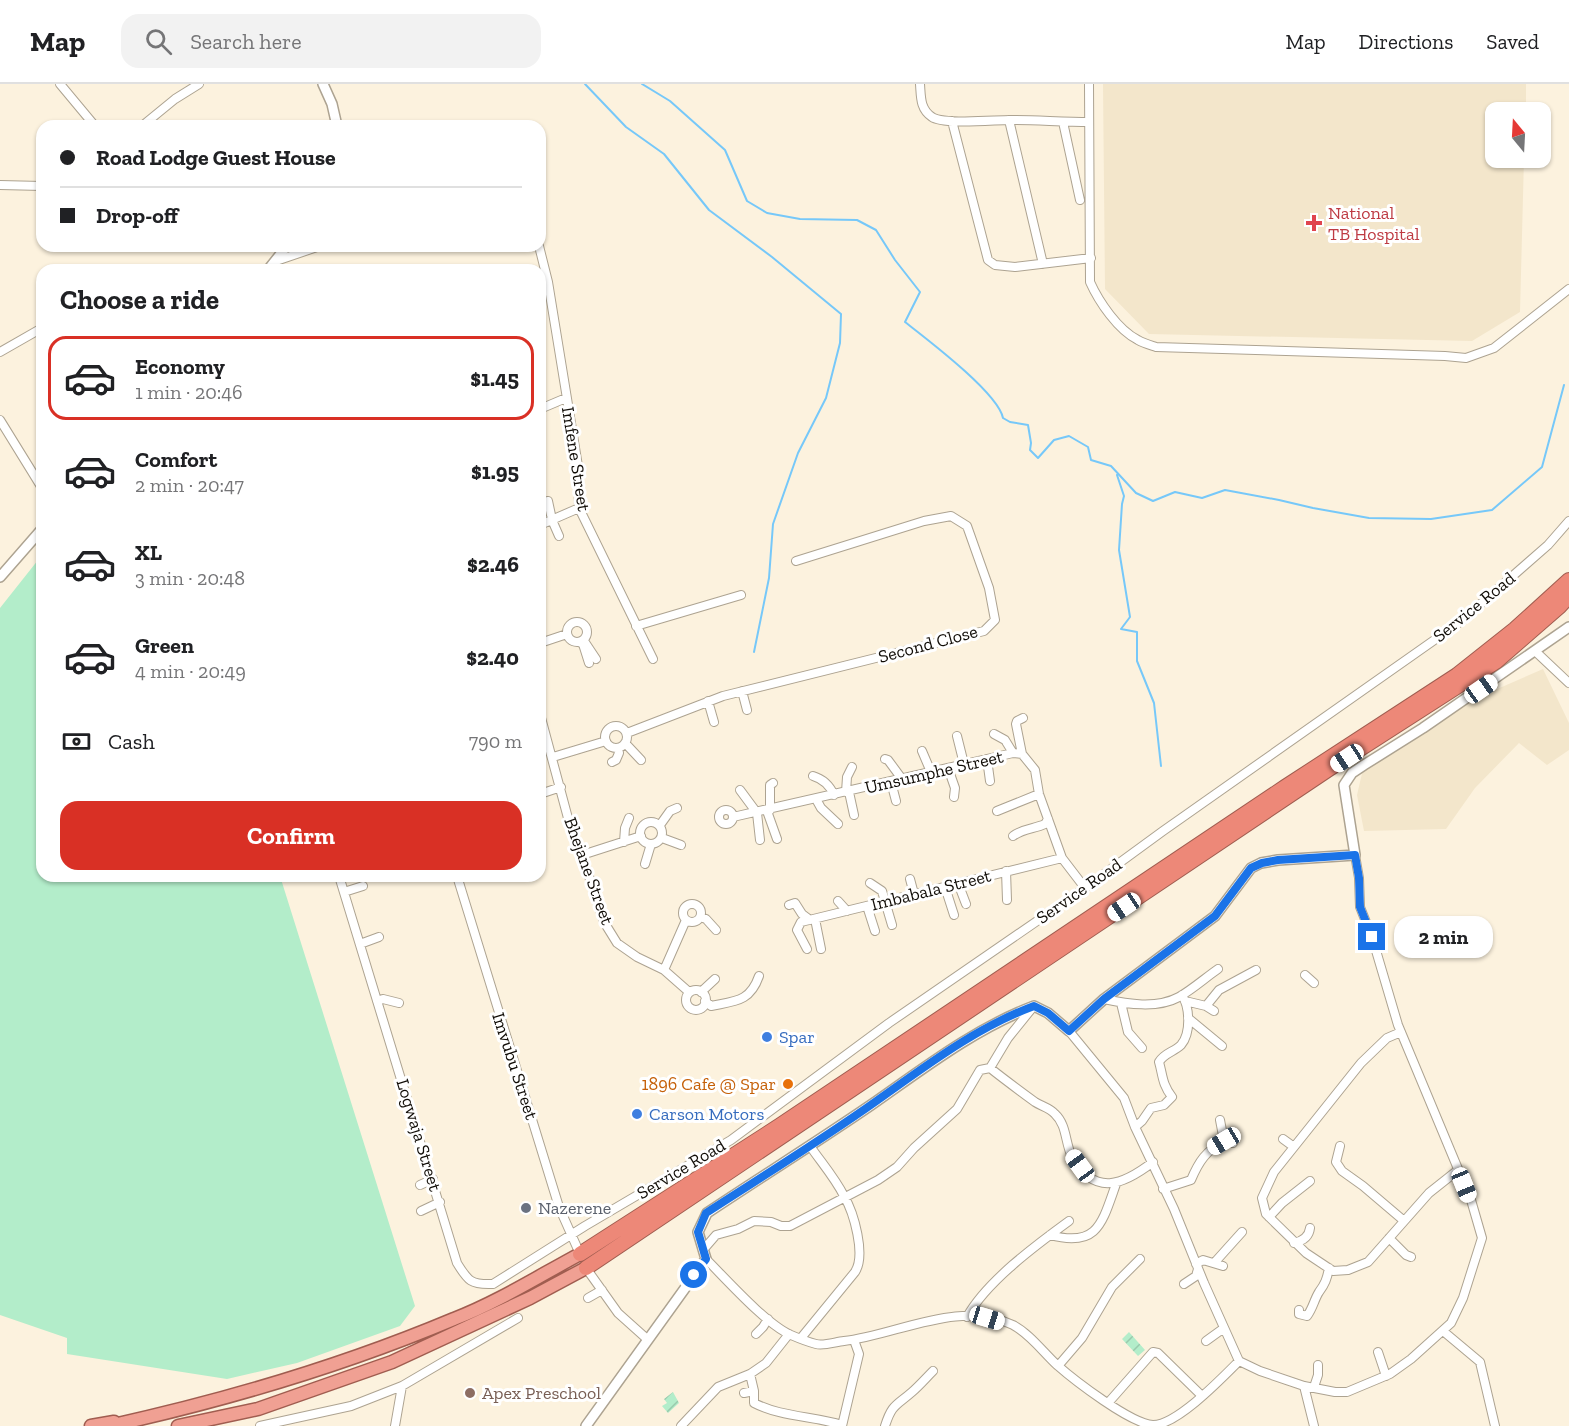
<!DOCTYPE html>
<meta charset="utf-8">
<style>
body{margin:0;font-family:"Zilla Slab",serif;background:#f2f2f2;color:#202124;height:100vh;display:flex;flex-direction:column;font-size:22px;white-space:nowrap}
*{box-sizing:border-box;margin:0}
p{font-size:20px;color:#757577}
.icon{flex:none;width:33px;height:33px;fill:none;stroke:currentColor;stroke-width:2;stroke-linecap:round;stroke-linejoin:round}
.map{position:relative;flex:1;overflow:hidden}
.details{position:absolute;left:36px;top:180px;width:510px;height:618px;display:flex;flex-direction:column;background:#fff;border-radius:18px;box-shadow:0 2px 4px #0004}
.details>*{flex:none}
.hud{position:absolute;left:36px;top:36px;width:510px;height:132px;border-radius:18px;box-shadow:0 2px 4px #0004;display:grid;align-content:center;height:132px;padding:0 24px;background:#fff}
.needle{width:39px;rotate:342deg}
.fabs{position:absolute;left:1485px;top:18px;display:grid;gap:12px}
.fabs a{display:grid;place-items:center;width:66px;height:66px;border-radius:12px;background:#fff;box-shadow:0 2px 4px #0004;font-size:30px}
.end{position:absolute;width:27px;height:27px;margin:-14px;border:8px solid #1a73e8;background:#fff;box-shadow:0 0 0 3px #fff}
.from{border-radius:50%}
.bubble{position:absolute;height:42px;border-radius:18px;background:#fff;box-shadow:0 2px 4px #0004;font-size:20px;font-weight:700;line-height:42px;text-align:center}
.car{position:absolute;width:18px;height:36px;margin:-18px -9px;border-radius:8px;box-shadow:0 0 4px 2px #0007;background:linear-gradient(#fff 24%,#345 0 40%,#fff 0 76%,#345 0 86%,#fff 0)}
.hud b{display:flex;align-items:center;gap:21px;height:57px;font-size:22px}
.hud b+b{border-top:2px solid #e0e0e0}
.hud i{width:15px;height:15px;background:#202124}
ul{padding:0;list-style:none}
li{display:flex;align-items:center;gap:18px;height:84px;margin:0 12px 9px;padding:0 12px;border:3px solid transparent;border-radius:18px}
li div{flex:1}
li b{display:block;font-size:22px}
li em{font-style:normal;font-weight:700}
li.active{border-color:#d93025}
li>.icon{width:54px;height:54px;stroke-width:1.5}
h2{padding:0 24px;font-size:27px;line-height:72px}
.pay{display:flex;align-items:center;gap:15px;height:66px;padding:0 24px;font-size:22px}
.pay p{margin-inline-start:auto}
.action{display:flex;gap:12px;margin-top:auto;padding:12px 24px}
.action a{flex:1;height:69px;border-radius:18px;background:#d93025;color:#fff;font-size:24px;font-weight:700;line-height:69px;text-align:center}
header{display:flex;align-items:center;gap:36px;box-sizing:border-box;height:84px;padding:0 30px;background:#fff;border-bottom:2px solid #e0e0e0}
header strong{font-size:28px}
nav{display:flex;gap:33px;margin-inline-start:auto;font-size:21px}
.search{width:420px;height:54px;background:#f2f2f2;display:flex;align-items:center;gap:15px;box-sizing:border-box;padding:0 21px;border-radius:18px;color:#757577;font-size:22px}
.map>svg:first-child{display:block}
.built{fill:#f3e6cb}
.grass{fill:#b3edca}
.garden{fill:url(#garden-furrows)}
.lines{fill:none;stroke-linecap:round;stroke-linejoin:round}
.stream{stroke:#76c8f9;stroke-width:2}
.minor-casing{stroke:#ada391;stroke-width:10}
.tertiary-casing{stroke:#ada391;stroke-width:12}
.trunk-casing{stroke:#a05d50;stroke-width:15}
.motorway-casing{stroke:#a05d50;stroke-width:16}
.minor{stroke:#fff;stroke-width:8}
.tertiary{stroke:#fff;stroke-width:9}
.trunk{stroke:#f0a093;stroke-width:12}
.motorway{stroke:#ed8878;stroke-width:14}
.route{stroke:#1a73e8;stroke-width:8}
.health-dot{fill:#e0444e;stroke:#fff;stroke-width:2}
.shop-dot{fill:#3f7fe0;stroke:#fff;stroke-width:2}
.food-dot{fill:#e8710a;stroke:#fff;stroke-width:2}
.worship-dot{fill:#6b7280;stroke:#fff;stroke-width:2}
.education-dot{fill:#8d6e63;stroke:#fff;stroke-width:2}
.labels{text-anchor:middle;stroke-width:6;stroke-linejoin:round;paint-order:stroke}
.health-label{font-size:18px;fill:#be3a42;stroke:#fff;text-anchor:start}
.street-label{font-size:18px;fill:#100c06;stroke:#fff}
.shop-label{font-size:18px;fill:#366cbe;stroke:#fff;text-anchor:start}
.food-label{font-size:18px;fill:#c56008;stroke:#fff;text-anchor:end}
.worship-label{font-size:18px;fill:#5b616d;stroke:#fff;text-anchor:start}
.education-label{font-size:18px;fill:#785e54;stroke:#fff;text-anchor:start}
</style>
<header>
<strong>Map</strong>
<div class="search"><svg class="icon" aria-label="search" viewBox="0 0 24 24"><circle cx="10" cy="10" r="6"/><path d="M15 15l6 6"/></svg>Search here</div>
<nav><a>Map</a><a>Directions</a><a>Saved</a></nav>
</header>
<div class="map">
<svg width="1569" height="1342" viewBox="0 0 1569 1342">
<defs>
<pattern id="garden-furrows" width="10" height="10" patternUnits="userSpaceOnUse" patternTransform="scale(1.5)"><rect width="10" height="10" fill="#b3edca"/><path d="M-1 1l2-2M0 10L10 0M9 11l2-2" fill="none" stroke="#99caac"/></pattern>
</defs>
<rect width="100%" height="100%" fill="#fcf2de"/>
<path class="built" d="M 1103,0 L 1526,0 L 1526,28 L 1496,28 L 1496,74 L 1524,74 L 1520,228 L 1472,257 L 1149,250 L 1105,205 Z
M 1543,585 L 1569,639 L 1569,666 L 1547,681 L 1519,659 L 1475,704 L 1446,745 L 1364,747 L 1357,711 L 1364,681 L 1423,644 L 1488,609 Z"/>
<path class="grass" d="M 42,471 L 42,792 L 280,792 L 415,1222 L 400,1242 L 297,1279 L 227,1295 L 67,1270 L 67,1254 L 0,1231 L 0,524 Z"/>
<path class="garden" d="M 1129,1248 L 1145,1266 L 1138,1272 L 1122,1255 Z
M 673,1308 L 679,1319 L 668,1329 L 662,1322 L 667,1319 L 664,1315 Z"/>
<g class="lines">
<path class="stream" d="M 585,0 L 626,43 L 664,70 L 709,126 L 772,173 L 841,230 L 840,259 L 826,314 L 798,369 L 773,440 L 769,494 L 754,568
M 642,0 L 670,17 L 725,66 L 747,117 L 767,129 L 800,135 L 857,136 L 876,146 L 895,176 L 920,208 L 905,238 C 928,256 998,309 1003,334 L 1010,338 L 1028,341 L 1031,359 L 1030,366 L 1038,374 L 1054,356 L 1069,352 L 1088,363 L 1091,376 L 1111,382 L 1136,409 L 1153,417 L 1175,408 L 1202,414 L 1225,406 L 1279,416 L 1313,424 L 1369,434 L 1431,435 L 1492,426 L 1542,383 L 1564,301
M 1117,391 L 1124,412 L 1122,420 L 1119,466 L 1130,533 L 1121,545 L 1137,548 L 1137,577 L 1154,619 L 1161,682"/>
<defs>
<path id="minor" d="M 60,0 L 95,42
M 920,0 C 921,13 920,25 932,33 C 943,41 994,36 1010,36 C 1036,36 1063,38 1089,38
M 1089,0 L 1090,198 C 1099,218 1118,246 1138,256 C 1143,259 1150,261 1156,263 L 1445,272 L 1466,274 L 1494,264 L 1569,205
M 1009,36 L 1043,180
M 952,37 L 988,176 L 995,181 L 1015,183 L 1091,174
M 1063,38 L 1080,116
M 142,42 L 175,15 L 199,0
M 0,101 L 42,102
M 539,162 L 548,198 L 578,382 L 579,424 L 653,575
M 276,177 L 320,162
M 0,268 L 42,244
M 540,325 L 566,314
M 0,336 L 42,404
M 548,417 L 551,431 L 554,435
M 552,436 L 559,452
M 540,441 L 579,424
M567 548a10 10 0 1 1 20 0a10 10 0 1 1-20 0Z
M 636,542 L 741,511
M 584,557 L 596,575
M 579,558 L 583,560 L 589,579
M 540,559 L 567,550
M 1535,567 L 1569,599
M 742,607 L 747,626
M 708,617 L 714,638
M 540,630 L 572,749 L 582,771 L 604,838 L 617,859 L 637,873 L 664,886 L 689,908
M605 653a11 11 0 1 1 22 0a11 11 0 1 1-22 0Z
M 627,649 L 723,612 L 984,547 L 995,536 L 989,504 L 967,442 L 951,432 L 924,437 L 796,477
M 994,650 L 1005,656 L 1013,669
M 957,652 L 964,680
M 625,659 L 641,676
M 922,667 L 931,688
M 1022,670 L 1016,640 L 1017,637 L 1023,634
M 553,673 L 606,657
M 885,675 L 888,676 L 902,695
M 987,675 L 990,697
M 612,678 L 616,676 L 619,669 L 618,664
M 948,684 L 955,704 L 954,713
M 813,692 C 823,695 830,702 834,711
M 891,698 L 896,717
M 740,706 L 757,729 L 760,756
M 846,708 L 847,693 L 852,683
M 849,708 L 854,731
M 540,710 L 561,703
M 816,715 L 821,724 L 838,740
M719 733a7 7 0 1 1 14 0a7 7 0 1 1-14 0Z
M 770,726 L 770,701 L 773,699
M 767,727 L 777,755
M 997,727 L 1039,710
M 733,733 L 1000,672 L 1013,669 L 1022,670 L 1035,686 L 1039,710 L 1062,774 L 1085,804
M640 749a11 11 0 1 1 22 0a11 11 0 1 1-22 0Z
M 660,741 L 670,727 L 677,724
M 1013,752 C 1024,744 1034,745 1045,740 L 1048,735
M 662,754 L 681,761
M 624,758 L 625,744 L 629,734
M 582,771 L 641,752
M 645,780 L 651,760
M 1006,787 L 1007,816
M 339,792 L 457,1179 C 468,1197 471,1201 493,1200 L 585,1142 L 731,1056 L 889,939 L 1085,804 L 1163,747 L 1460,538 L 1548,461 L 1569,437
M 457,792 L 559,1123 L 580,1170
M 910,795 L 914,810
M 870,799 L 882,807 L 892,841
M 958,799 L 966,820
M 945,803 L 954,831
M 344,808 L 363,802
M 838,817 L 847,827
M683 829a9 9 0 1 1 18 0a9 9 0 1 1-18 0Z
M 789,821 L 795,819 L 802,830 L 810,836
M 867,822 L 875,847
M 700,833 L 706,835 L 716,846
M 815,835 L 821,865
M 360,860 L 379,853
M 807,865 L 797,846 L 801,838 L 1062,774
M 664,886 L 686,836
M 1305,891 L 1314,899
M686 916a10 10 0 1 1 20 0a10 10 0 1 1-20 0Z
M 701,908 L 715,895
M 1104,915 C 1127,920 1157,925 1179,913 C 1193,905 1205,894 1218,885
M 377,917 L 383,915 L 399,919
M 705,917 L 711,922 C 735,917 750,918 759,892
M 1185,917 L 1206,922 L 1214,927
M 1121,919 L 1128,948 L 1142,964
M 1206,922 L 1219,906 L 1256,886
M 1188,934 L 1222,962
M 1069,947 L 1124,1014 L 1135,1043 L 1174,1125 L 1204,1199 L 1239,1277 L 1260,1287 L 1304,1302 L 1335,1308 L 1347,1308 L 1390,1290 L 1411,1275 L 1451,1239 L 1463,1214 L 1482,1154 L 1471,1116 L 1398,941 L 1372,853 L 1360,823 L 1359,794 L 1355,771
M 1401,948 L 1387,954 L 1361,979 L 1274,1088 L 1262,1114 L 1266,1130 L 1306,1169 L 1333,1187 L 1348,1186 L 1368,1178 L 1429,1109 L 1458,1086
M 990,984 C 1005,996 1020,1007 1035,1018 C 1041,1022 1050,1024 1055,1030 C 1067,1041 1065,1059 1072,1073 C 1095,1113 1123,1101 1153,1078
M 1135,1043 L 1142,1037 L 1151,1024 L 1164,1021 L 1172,1013 C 1162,1000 1163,992 1159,978 C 1164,969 1174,968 1181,961 C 1191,949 1190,924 1182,911
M 1283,1055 L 1294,1063
M 1224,1057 L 1233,1059
M 1340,1062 L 1336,1078 L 1342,1087 L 1363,1102 L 1403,1136
M 420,1101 L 433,1095
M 1163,1105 L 1191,1096 C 1199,1077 1206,1067 1224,1057 L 1220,1036
M 421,1127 L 440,1118
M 1269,1133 L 1282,1119 L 1310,1097
M 1050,1151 C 1098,1164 1102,1139 1116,1100
M 1389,1154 L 1406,1171 L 1411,1173
M 1294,1159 C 1303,1157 1309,1153 1310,1144
M 703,1166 L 716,1151 L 738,1145 L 754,1137 L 771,1138 L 781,1142 L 790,1142 L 878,1096 L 897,1083 L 914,1064 L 957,1025 L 980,986 L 990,984 L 1008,954 L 1033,923
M 706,1175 C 726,1195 767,1241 791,1251 C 798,1254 808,1258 816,1260 C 824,1262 835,1258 844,1257 C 897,1251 959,1215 1013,1241 C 1030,1250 1043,1268 1057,1281 C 1074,1296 1131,1340 1153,1341 C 1177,1341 1222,1294 1239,1277
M 1215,1178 L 1242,1148
M 1196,1180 L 1203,1176 L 1223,1182
M 586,1184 L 618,1229 L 647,1255
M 1184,1200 L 1196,1192 L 1198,1185
M 588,1214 L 602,1206
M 1299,1226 L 1299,1230 L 1307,1232 C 1313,1224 1314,1216 1319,1208 C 1325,1200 1327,1195 1329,1184
M 967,1233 C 986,1198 1036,1161 1069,1137
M 1443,1247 L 1480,1278 L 1495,1342
M 756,1250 L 763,1243 L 768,1235
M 801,1254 L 855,1188 C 866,1171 854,1129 844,1112 C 835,1094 821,1078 810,1062
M 1206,1257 L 1224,1244
M 1378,1268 L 1386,1292
M 1058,1282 L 1082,1254 L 1112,1203 L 1140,1175
M 750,1290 L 754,1307 L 754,1319 C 781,1333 813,1332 842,1341
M 1304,1302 L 1314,1342
M 1314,1303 L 1318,1291 L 1318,1281
M 744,1309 L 754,1307
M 1108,1319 L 1153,1268 L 1158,1269 L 1201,1311
M 260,1342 L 351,1322 L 402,1302 L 518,1234
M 395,1342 L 402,1302
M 681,1342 L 718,1303 L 750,1290 L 766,1279 L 789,1250
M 842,1342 L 859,1270 L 854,1256
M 885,1342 C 892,1320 896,1322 912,1308 C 919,1302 926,1294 933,1287"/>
<path id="tertiary" d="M 323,0 L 332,20 L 337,42
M 268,186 L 287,162
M 0,493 L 42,445
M 586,1342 L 706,1175 L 698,1148 L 707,1129 C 761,1093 817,1058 871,1021 C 924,984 974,945 1034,922 L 1048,929 L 1069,947 L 1104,915 L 1215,832 L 1251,784 L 1261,779 L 1278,776 L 1355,771 L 1344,701 L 1352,689 L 1364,681 L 1423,644 L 1569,543"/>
<path id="trunk" d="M 91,1342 L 114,1338
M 109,1342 C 227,1316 342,1282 454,1235 C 498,1218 539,1192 580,1170
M 178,1342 L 258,1325 L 392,1278 L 530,1214 L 586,1184"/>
<path id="motorway" d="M 580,1170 L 779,1042 L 1285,703 L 1457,591 L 1515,545 L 1569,496
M 586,1184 L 1329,685 L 1497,577 L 1559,523 L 1569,512"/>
</defs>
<use href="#minor" class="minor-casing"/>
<use href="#tertiary" class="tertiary-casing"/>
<use href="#trunk" class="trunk-casing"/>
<use href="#motorway" class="motorway-casing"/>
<use href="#minor" class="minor"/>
<use href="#tertiary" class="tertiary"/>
<use href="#trunk" class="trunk"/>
<use href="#motorway" class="motorway"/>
</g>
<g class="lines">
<path class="route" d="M 694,1191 L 706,1175 L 698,1148 L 706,1129 C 763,1092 820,1057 875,1018 C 926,982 975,944 1034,922 L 1048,929 L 1069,947 L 1104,915 L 1215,832 L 1251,784 L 1262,779 L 1278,776 L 1355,771 L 1359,794 L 1360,823 L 1372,853"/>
</g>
<path class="health-dot" d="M1311 130h6v6h6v6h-6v6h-6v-6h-6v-6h6z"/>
<g class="shop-dot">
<circle cx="767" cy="953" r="6"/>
<circle cx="637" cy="1030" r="6"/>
</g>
<circle class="food-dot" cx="788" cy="1000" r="6"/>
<circle class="worship-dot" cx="526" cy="1124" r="6"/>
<circle class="education-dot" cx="470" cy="1309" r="6"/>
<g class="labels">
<g class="health-label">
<text x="1328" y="135">National<tspan x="1328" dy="21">TB Hospital</tspan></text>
</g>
<g class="street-label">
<text transform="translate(576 375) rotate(81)" y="6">Imfene Street</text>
<text transform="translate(1474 523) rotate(-39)" y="6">Service Road</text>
<text transform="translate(928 560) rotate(-15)" y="6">Second Close</text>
<text transform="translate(934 688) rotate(-13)" y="6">Umsumphe Street</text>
<text transform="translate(589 787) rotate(70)" y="6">Bhejane Street</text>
<text transform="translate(931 806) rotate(-14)" y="6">Imbabala Street</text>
<text transform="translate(1079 807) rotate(-35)" y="6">Service Road</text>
<text transform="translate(515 982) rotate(72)" y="6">Imvubu Street</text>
<text transform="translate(419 1051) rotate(73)" y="6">Logwaja Street</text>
<text transform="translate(681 1085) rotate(-31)" y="6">Service Road</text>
</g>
<g class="shop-label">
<text x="779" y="959">Spar</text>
<text x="649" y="1036">Carson Motors</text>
</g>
<g class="food-label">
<text x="776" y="1006">1896 Cafe @ Spar</text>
</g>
<g class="worship-label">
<text x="538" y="1130">Nazerene</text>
</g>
<g class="education-label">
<text x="482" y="1315">Apex Preschool</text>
</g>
</g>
</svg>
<div class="fabs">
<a><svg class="needle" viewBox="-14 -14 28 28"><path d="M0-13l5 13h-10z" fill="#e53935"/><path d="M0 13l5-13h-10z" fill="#757577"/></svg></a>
</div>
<i class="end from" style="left:694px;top:1191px"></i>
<i class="end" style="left:1372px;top:853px"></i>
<div class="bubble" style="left:1394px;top:832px;width:99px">2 min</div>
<i class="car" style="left:1481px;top:605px;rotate:55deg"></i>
<i class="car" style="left:1347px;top:674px;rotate:237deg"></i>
<i class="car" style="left:1124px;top:823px;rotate:236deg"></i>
<i class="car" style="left:1224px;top:1057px;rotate:239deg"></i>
<i class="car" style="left:1080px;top:1082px;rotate:324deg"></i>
<i class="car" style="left:1464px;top:1101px;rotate:158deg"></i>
<i class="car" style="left:987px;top:1234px;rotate:107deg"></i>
<div class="hud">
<b><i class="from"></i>Road Lodge Guest House</b>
<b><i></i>Drop-off</b>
</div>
<section class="details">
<h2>Choose a ride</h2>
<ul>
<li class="active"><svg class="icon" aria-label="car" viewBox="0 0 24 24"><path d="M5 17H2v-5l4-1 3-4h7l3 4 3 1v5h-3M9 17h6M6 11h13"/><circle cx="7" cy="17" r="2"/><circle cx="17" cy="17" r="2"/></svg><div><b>Economy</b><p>1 min · 20:46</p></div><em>$1.45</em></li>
<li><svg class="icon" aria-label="car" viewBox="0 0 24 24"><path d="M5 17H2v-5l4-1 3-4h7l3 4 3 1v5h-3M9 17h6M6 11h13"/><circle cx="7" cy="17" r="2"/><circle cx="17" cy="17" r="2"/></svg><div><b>Comfort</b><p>2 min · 20:47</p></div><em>$1.95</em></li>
<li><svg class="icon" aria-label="car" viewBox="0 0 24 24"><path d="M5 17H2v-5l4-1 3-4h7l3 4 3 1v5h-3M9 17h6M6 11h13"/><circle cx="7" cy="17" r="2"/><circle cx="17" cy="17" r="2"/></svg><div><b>XL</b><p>3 min · 20:48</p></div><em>$2.46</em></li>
<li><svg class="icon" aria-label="car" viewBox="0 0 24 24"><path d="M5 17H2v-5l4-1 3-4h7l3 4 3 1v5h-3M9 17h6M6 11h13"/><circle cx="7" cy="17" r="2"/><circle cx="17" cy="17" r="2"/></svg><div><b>Green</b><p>4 min · 20:49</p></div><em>$2.40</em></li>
</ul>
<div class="pay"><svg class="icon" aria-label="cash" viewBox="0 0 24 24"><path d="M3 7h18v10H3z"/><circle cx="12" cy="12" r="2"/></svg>Cash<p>790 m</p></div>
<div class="action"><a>Confirm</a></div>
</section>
</div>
